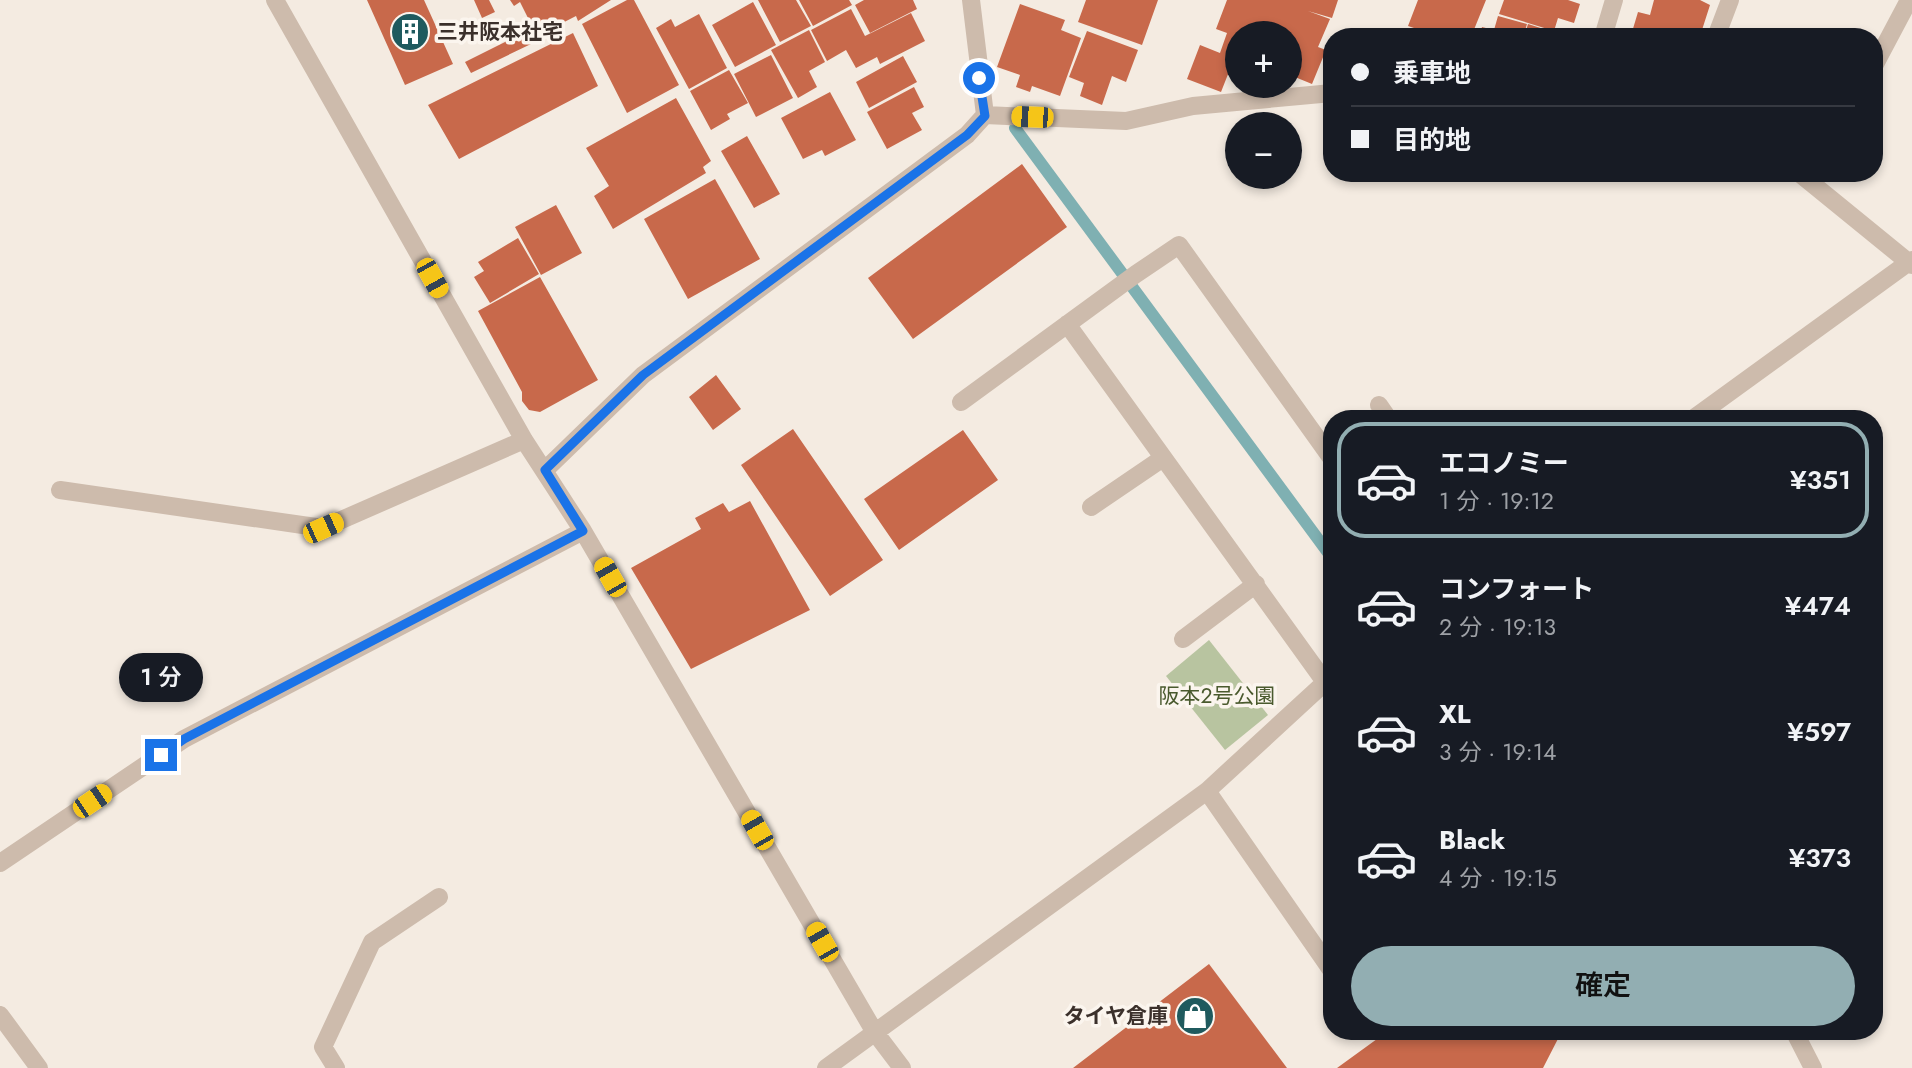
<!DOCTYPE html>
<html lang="ja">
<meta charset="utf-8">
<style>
body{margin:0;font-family:Jost,"Noto Sans JP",sans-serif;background:#242831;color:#f1f3f6;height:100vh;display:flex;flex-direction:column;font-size:26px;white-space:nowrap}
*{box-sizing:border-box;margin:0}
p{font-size:23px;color:#9ea1a6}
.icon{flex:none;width:38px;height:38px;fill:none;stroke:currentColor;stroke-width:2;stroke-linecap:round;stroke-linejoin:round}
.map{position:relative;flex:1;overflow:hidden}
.side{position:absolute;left:1323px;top:410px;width:560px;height:630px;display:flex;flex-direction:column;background:#171b24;border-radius:28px;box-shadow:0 4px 10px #0003}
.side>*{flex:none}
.banner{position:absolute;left:1323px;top:28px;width:560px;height:154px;border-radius:28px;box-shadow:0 4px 10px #0003;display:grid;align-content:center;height:154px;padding:0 28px;background:#171b24}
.tools{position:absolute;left:1225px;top:21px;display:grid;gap:14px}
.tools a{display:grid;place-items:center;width:77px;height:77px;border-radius:50%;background:#171b24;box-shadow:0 4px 10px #0003;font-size:35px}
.end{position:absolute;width:32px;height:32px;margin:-16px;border:9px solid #1a73e8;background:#fff;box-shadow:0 0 0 4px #fff}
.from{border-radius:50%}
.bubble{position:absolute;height:49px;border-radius:24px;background:#171b24;box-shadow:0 4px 10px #0003;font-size:23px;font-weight:600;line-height:49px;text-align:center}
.car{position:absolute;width:21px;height:42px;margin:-21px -10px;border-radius:9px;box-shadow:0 0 5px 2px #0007;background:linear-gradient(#f5c518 24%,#345 0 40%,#f5c518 0 76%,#345 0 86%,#f5c518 0)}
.banner b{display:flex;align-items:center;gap:24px;height:66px;font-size:26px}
.banner b+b{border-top:2px solid #363941}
.banner i{width:18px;height:18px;background:#f1f3f6}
ul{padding:12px 0 0;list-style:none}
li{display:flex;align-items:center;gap:21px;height:116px;margin:0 14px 10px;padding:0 14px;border:4px solid transparent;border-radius:28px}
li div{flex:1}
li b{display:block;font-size:26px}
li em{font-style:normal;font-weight:600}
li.current{border-color:#92aeb2}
li>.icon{width:63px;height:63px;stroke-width:1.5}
.primary-button{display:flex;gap:14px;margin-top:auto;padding:14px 28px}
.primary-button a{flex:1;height:80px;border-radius:42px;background:#92aeb2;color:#111;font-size:28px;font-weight:600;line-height:80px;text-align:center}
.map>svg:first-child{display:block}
.green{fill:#b8c4a0}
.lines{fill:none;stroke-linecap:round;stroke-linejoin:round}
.stream{stroke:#7fb0b2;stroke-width:12}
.building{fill:#c8694b}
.street{stroke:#cdbbac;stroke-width:18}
.route{stroke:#1a73e8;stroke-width:9}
.labels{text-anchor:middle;stroke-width:7;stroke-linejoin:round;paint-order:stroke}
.poi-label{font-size:21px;font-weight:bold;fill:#3b302b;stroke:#fbf5ee;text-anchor:start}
.park-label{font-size:21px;fill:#4a5a2e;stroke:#fbf5ee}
</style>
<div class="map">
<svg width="1912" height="1068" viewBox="0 0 1912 1068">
<rect width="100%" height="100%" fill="#f4ebe1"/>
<path class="green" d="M 1209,640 L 1268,715 L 1225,750 L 1166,676 Z"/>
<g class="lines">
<path class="stream" d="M 1015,128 L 1332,558"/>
</g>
<path class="building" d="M 367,0 L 424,0 L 453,64 L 405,85 Z
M 474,0 L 489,0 L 495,12 L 482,18 Z
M 510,0 L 611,0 L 578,21 L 576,16 L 537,36 L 520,2 L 514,6 Z
M 627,0 L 634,0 L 679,85 L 627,113 L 582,24 Z
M 758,0 L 796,0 L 811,26 L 780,42 Z
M 799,0 L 849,0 L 852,5 L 813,26 Z
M 864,0 L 913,0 L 917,9 L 870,33 L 855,5 Z
M 1086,0 L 1158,0 L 1142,45 L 1078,22 Z
M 1227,0 L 1338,0 L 1332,18 L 1308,11 L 1330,19 L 1318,47 L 1326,50 L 1312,84 L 1290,75 L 1290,33 L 1237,33 L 1237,60 L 1234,59 L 1221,92 L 1187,79 L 1200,45 L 1220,53 L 1227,33 L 1216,29 Z
M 1418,0 L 1486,0 L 1471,37 L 1410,37 L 1414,28 L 1408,26 Z
M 1504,0 L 1568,0 L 1580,4 L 1574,23 L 1558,18 L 1554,31 L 1499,14 Z
M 1654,0 L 1700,0 L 1710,5 L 1702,30 L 1698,29 L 1696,37 L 1640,37 L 1641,34 L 1632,32 L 1638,12 L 1650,15 Z
M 753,2 L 776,45 L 735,67 L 712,25 Z
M 1020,4 L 1065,20 L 1061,30 L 1081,38 L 1060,96 L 1032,86 L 1030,92 L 1016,87 L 1020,75 L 997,67 Z
M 851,9 L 865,36 L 911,13 L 925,41 L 880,64 L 877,57 L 856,68 L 846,50 L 827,61 L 811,30 Z
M 699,14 L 727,68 L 689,89 L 656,28 L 671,19 L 675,27 Z
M 1498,16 L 1527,24 L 1523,37 L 1479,37 L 1482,27 L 1494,30 Z
M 1528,24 L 1566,36 L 1566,37 L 1524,37 Z
M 809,30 L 825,62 L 809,71 L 817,87 L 798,98 L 771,50 Z
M 1087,31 L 1138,50 L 1126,82 L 1112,76 L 1102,105 L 1080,96 L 1084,83 L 1069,77 Z
M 525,32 L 531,44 L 471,73 L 465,62 Z
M 573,33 L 598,86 L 459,159 L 428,105 Z
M 771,55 L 793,98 L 756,117 L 734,74 Z
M 903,56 L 917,82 L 869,108 L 856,82 Z
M 729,70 L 748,103 L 727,114 L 730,119 L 711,130 L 690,91 Z
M 914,87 L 924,107 L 912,113 L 922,130 L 887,149 L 867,112 Z
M 830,92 L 856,140 L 825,156 L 822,150 L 803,159 L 781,118 Z
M 676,98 L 711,161 L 703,167 L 706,173 L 613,229 L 594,196 L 609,186 L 586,148 Z
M 747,136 L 780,194 L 754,208 L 721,151 Z
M 1022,164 L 1067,227 L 913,339 L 868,278 Z
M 715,179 L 760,259 L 688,299 L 644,219 Z
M 556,205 L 582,253 L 541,275 L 515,227 Z
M 518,238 L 539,274 L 490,303 L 474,277 L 484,271 L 478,262 Z
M 540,277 L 598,380 L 540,412 L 529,410 L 522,401 L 522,392 L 478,311 Z
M 716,375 L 741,409 L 713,430 L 689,397 Z
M 793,429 L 883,560 L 830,596 L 741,465 Z
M 963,430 L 998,480 L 899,550 L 864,499 Z
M 750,501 L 810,610 L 691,669 L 631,568 L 701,529 L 695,518 L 723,503 L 729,512 Z
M 1209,964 L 1287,1068 L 1073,1068 Z
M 1388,1031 L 1562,1031 L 1543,1068 L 1337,1068 Z"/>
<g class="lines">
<path class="street" d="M 275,0 L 524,440 L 583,531 L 874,1031 L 902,1068
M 1603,37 L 1614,0
M 1716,37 L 1730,0
M 1874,66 L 1909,0
M 985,115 L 1126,121 L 1193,106 L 1332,93
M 1799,173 L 1912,265
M 1067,324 L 1325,682
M 961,402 L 1136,274 L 1179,245 L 1332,459
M 1379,405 L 1388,418
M 1694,418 L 1912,260
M 545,470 L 643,375 L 967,135 L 985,115 L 971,0
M 60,490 L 323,528 L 524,440
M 1091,507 L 1163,458
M 1183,639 L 1256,584
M 1207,791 L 1332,971
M 0,863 L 184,739 L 583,531
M 0,1015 L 39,1068
M 1794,1031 L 1813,1068
M 336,1068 L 323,1047 L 372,942 L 439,897
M 826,1068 L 1207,791 L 1332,676"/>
</g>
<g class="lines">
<path class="route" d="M 161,755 L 184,739 L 583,531 L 545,470 L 643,375 L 967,135 L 985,116 L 979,78"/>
</g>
<defs>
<symbol id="building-disc" viewBox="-11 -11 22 22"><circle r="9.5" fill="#1f5a5e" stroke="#fbf5ee"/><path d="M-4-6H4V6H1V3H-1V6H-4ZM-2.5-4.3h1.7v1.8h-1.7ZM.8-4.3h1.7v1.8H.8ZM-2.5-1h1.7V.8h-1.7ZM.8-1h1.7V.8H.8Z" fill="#fff"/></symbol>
<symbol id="shop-disc" viewBox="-11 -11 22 22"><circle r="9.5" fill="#1f5a5e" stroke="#fbf5ee"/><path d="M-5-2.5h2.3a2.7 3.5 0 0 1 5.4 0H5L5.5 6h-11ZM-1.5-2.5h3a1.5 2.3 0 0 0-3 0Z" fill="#fff"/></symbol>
</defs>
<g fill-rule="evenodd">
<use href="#building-disc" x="388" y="10" width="44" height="44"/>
<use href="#shop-disc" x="1173" y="994" width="44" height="44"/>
</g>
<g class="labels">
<g class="poi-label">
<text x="437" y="39">三井阪本社宅</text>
<text x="1168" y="1023" text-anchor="end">タイヤ倉庫</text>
</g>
<g class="park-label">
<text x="1217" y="703">阪本2号公園</text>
</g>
</g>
</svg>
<div class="tools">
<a>+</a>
<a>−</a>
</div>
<i class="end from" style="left:979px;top:78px"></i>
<i class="end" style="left:161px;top:755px"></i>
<div class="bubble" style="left:119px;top:653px;width:84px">1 分</div>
<i class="car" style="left:1032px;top:117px;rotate:272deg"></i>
<i class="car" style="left:432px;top:278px;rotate:151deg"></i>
<i class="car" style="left:323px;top:528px;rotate:66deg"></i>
<i class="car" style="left:610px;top:577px;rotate:330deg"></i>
<i class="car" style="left:92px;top:801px;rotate:56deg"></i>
<i class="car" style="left:757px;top:830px;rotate:330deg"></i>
<i class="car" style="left:822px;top:942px;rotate:330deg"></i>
<div class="banner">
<b><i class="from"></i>乗車地</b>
<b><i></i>目的地</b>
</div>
<section class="side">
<ul>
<li class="current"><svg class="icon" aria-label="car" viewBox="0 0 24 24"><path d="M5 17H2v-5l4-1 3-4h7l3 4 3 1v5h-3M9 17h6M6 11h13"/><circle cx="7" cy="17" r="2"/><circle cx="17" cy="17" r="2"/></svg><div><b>エコノミー</b><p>1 分 · 19:12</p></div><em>¥351</em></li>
<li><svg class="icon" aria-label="car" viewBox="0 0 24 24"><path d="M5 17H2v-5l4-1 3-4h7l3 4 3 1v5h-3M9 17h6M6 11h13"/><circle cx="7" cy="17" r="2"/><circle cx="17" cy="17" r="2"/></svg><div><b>コンフォート</b><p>2 分 · 19:13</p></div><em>¥474</em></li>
<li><svg class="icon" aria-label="car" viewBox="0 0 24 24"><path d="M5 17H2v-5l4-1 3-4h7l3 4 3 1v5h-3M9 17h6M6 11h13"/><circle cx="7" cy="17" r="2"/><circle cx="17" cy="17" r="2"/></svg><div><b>XL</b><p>3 分 · 19:14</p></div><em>¥597</em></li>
<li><svg class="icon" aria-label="car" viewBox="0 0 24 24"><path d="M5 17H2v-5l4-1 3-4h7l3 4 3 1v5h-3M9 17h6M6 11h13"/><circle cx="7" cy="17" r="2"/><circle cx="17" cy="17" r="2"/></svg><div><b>Black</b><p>4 分 · 19:15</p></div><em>¥373</em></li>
</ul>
<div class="primary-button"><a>確定</a></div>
</section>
</div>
